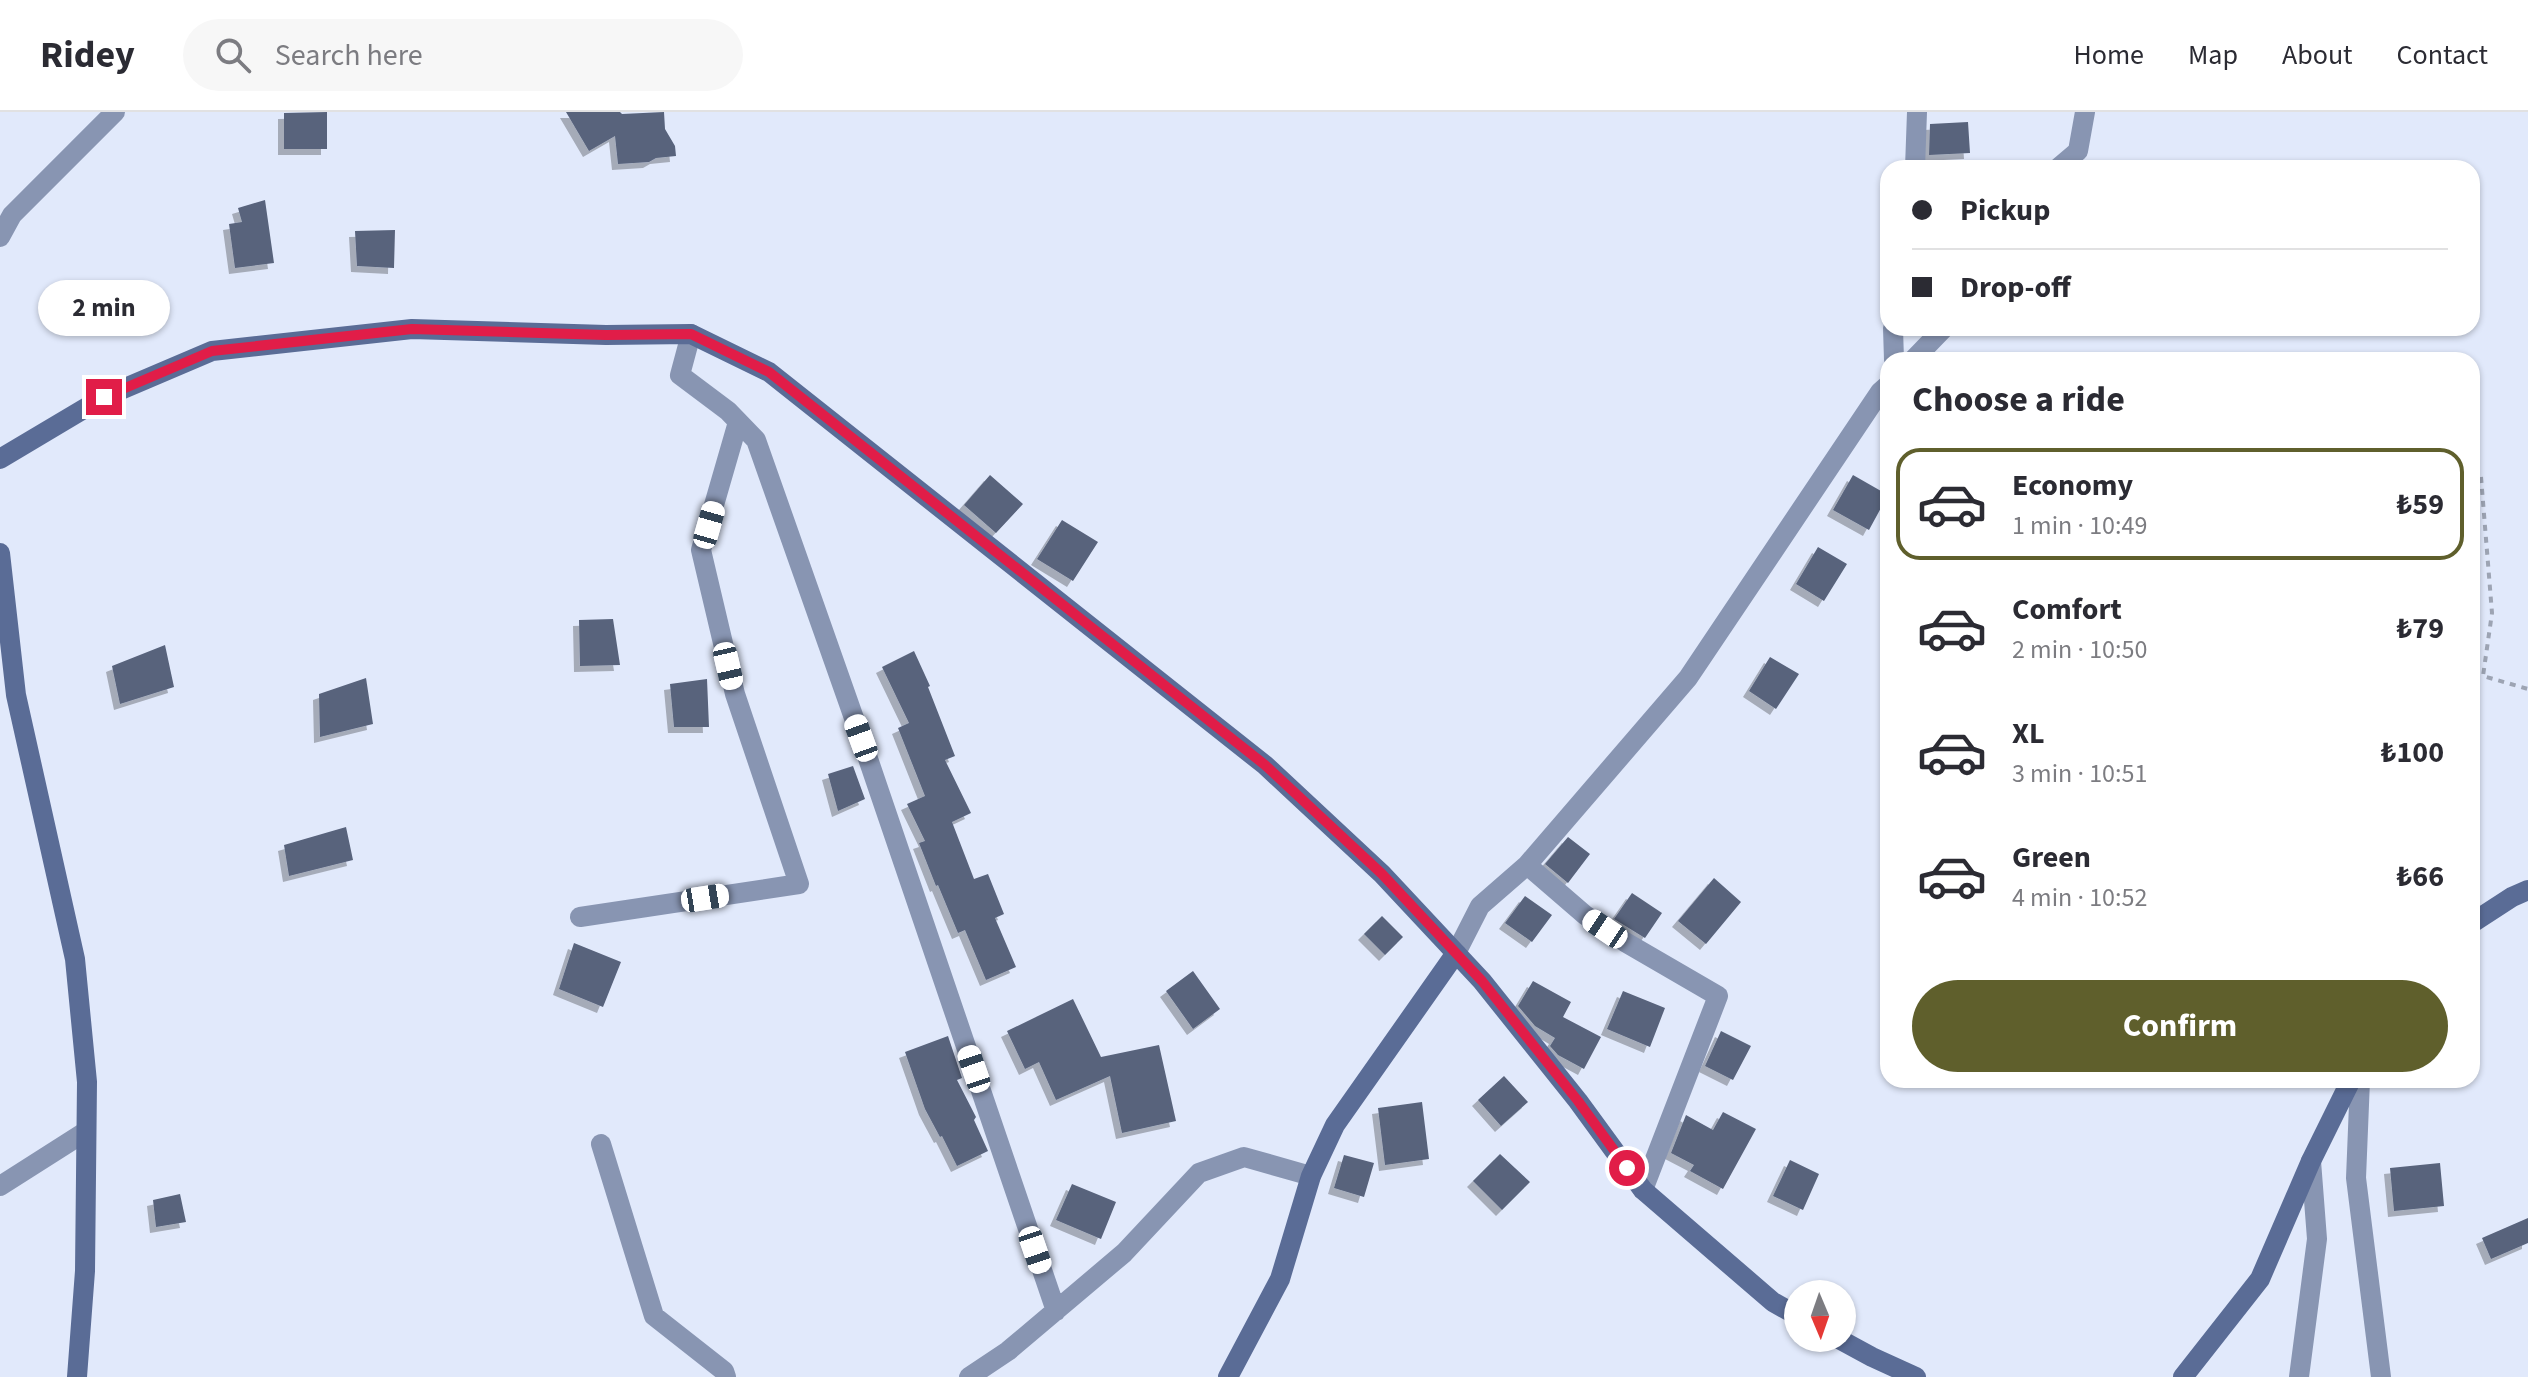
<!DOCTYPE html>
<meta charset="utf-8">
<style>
body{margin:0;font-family:"Source Sans 3",sans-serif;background:#f7f7f7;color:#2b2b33;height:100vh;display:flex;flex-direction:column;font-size:30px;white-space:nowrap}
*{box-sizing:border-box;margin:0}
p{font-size:26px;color:#7c7c81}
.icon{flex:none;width:44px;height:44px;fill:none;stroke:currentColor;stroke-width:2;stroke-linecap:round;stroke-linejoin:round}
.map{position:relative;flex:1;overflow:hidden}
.drawer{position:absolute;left:1880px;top:240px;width:600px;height:736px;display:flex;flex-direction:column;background:#fff;border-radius:24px;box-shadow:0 2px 6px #0004}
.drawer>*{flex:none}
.banner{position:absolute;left:1880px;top:48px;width:600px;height:176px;border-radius:24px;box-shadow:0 2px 6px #0004;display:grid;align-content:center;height:176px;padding:0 32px;background:#fff}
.needle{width:52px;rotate:178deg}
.tools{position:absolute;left:1784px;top:1168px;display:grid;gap:16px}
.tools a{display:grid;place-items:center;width:72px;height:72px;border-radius:50%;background:#fff;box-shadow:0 2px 6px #0004;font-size:40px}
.end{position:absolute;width:36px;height:36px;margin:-18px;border:10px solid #e11d48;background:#fff;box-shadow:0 0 0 4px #fff}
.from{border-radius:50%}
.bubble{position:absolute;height:56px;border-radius:28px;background:#fff;box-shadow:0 2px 6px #0004;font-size:26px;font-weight:700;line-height:56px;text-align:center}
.car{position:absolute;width:24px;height:48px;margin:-24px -12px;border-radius:10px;box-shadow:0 0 6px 2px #0007;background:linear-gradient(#fff 24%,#345 0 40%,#fff 0 76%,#345 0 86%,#fff 0)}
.banner b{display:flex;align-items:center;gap:28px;height:76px;font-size:30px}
.banner b+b{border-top:2px solid #e1e1e2}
.banner i{width:20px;height:20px;background:#2b2b33}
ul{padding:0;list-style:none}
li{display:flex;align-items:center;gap:24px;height:112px;margin:0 16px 12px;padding:0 16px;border:4px solid transparent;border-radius:24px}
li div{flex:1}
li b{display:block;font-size:30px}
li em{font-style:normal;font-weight:700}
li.selected{border-color:#5f5f2c}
li>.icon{width:72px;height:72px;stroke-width:1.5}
h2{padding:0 32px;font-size:36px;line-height:96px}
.button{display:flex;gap:16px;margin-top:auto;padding:16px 32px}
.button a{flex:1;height:92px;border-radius:48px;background:#5f5f2c;color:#fff;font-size:32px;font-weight:700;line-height:92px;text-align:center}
header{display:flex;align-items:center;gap:48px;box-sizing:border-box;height:112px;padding:0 40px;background:#fff;border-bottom:2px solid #e1e1e2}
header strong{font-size:38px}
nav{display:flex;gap:44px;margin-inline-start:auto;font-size:28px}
.search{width:560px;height:72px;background:#f7f7f7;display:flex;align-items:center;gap:20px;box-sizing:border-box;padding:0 28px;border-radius:44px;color:#7c7c81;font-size:30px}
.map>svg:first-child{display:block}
.building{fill:#58637c;filter:url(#shadow)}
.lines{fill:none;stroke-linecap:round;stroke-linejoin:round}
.path{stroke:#9da4b3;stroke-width:4;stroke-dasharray:6 6;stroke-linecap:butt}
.street{stroke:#8895b2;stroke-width:20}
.secondary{stroke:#5a6c96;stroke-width:20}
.route{stroke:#e11d48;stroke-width:10}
</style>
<header>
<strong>Ridey</strong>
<div class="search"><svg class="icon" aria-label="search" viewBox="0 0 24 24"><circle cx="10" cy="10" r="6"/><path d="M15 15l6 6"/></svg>Search here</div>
<nav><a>Home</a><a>Map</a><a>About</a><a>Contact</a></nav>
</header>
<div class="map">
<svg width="2528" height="1265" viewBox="0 0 2528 1265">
<defs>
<filter id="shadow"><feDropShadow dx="-6" dy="6" stdDeviation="0" flood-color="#0004"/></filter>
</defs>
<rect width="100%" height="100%" fill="#e1e9fb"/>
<path class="building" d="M 327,0 L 327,37 L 284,37 L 284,1 Z
M 566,0 L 620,0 L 622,2 L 664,0 L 665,17 L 675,34 L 676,44 L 656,46 L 649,50 L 618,52 L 615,24 L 589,39 Z
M 1968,10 L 1970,41 L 1929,43 L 1930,12 Z
M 265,88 L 274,151 L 235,156 L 229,112 L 242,110 L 238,96 Z
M 395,118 L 394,156 L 357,154 L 355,119 Z
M 990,363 L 1023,392 L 996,421 L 964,393 Z
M 1853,363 L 1888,383 L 1869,418 L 1833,398 Z
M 1062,408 L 1098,430 L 1073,469 L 1037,447 Z
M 1818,435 L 1847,452 L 1824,489 L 1796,472 Z
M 613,507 L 620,553 L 580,554 L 579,508 Z
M 165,533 L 174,575 L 120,592 L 112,554 Z
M 914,539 L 930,574 L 928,575 L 955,644 L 945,648 L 971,701 L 952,710 L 974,767 L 988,762 L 1004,802 L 995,806 L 1016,855 L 986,868 L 965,818 L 958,821 L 938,773 L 936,774 L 919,731 L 925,729 L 907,692 L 925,684 L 898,616 L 909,611 L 882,555 Z
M 1770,545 L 1799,562 L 1776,597 L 1749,579 Z
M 366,566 L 373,612 L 320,625 L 319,582 Z
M 707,567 L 709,615 L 674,615 L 670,572 Z
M 853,654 L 865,687 L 838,699 L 828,662 Z
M 346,715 L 353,748 L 289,764 L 284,733 Z
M 1568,725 L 1590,742 L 1568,771 L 1545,752 Z
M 1714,766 L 1741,790 L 1706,832 L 1678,809 Z
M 1632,781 L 1662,801 L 1645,826 L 1614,807 Z
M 1525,784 L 1552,803 L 1532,830 L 1505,811 Z
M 1382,804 L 1403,825 L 1385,843 L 1364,822 Z
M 574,831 L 621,850 L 603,895 L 559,877 Z
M 1193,859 L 1220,897 L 1193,917 L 1166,879 Z
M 1533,869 L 1571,890 L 1563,905 L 1601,925 L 1584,957 L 1558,943 L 1550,934 L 1555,926 L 1535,914 L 1518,894 Z
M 1623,879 L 1665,896 L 1650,935 L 1607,917 Z
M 1073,887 L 1101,945 L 1159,933 L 1176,1009 L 1122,1021 L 1110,964 L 1056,988 L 1039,950 L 1025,957 L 1007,919 Z
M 1721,919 L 1751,934 L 1733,968 L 1705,954 Z
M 948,924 L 962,966 L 957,968 L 976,1005 L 974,1008 L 988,1039 L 957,1054 L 942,1024 L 940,1025 L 925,997 L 905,940 Z
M 1504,964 L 1528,990 L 1501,1014 L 1478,988 Z
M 1422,990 L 1429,1047 L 1385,1053 L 1378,996 Z
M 1723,1000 L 1756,1017 L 1723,1077 L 1690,1059 L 1694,1053 L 1671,1041 L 1686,1003 L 1713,1018 Z
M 1500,1042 L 1530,1070 L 1502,1098 L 1473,1069 Z
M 1344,1043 L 1374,1051 L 1364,1085 L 1334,1076 Z
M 1790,1048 L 1819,1062 L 1803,1098 L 1773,1084 Z
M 2440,1051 L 2444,1094 L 2394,1099 L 2390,1056 Z
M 1072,1072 L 1116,1090 L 1101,1127 L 1056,1108 Z
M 180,1082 L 186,1110 L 156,1115 L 153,1088 Z
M 2528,1106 L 2528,1131 L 2491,1147 L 2482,1126 Z"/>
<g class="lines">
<path class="path" d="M 2481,365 L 2492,501 L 2483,564 L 2528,577"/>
<path class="street" d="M 1915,56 L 1917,0
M 2058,56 L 2078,39 L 2085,0
M 0,125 L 12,103 L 115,0
M 1893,216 L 1894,248
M 691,222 L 680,263 L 728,299 L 756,328 L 861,626 L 1056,1199
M 1913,248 L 1944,216
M 1527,753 L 1585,803 L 1625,830 L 1718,884 L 1643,1078
M 580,805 L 799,772 L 735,582 L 701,438 L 738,310
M 1456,841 L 1480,794 L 1527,753 L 1688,566 L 1880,280 L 1888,273
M 2360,968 L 2356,1066 L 2381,1265
M 601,1032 L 654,1204 L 724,1259 L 726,1265
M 0,1074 L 85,1020
M 969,1265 L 1008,1239 L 1124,1141 L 1199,1061 L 1244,1045 L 1311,1064
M 2299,1265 L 2317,1127 L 2311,1049"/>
<path class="secondary" d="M 0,347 L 104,285 L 212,239 L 412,217 L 606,223 L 691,222 L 769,260 L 1265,653 L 1382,762 L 1482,869 L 1578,989 L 1643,1078 L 1773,1190 L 1798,1204
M 0,441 L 16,583 L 75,847 L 87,970 L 85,1159 L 77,1265
M 2472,811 L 2512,785 L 2528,778
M 1837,1226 L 1872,1245 L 1916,1265
M 1228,1265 L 1280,1167 L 1311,1064 L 1335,1013 L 1456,841
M 2183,1265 L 2260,1167 L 2311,1049 L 2351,968"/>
</g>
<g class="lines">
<path class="route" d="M 104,285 L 212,239 L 412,217 L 606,223 L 691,222 L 769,260 L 1265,653 L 1382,762 L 1482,869 L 1578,989 L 1627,1056"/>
</g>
</svg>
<div class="tools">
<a><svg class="needle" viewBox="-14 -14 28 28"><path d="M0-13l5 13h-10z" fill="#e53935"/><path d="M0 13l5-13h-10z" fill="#7c7c81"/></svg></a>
</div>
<i class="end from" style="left:1627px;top:1056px"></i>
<i class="end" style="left:104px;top:285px"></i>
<div class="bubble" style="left:38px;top:168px;width:132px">2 min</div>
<i class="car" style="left:709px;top:413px;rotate:16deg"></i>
<i class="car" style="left:728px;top:554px;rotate:167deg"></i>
<i class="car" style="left:861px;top:626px;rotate:340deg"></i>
<i class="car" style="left:705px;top:786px;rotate:81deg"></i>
<i class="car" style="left:1605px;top:817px;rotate:304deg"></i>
<i class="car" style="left:974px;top:957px;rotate:341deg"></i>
<i class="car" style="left:1035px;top:1138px;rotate:161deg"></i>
<div class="banner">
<b><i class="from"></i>Pickup</b>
<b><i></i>Drop-off</b>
</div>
<section class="drawer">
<h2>Choose a ride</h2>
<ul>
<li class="selected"><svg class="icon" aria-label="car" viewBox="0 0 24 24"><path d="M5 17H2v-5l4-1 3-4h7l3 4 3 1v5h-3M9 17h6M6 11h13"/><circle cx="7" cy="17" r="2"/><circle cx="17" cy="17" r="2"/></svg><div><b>Economy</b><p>1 min · 10:49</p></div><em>₺59</em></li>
<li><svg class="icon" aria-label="car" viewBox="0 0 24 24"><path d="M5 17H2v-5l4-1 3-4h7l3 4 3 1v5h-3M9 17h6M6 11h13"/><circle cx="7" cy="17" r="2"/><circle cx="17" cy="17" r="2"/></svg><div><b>Comfort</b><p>2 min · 10:50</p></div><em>₺79</em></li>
<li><svg class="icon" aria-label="car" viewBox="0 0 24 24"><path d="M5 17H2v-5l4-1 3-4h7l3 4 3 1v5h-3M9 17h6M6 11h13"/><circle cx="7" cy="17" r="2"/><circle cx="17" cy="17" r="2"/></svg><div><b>XL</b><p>3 min · 10:51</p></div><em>₺100</em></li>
<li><svg class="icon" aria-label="car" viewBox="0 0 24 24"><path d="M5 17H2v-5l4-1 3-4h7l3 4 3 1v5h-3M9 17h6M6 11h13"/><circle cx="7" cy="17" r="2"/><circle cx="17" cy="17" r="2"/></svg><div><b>Green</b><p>4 min · 10:52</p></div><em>₺66</em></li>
</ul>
<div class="button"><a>Confirm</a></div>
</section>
</div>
